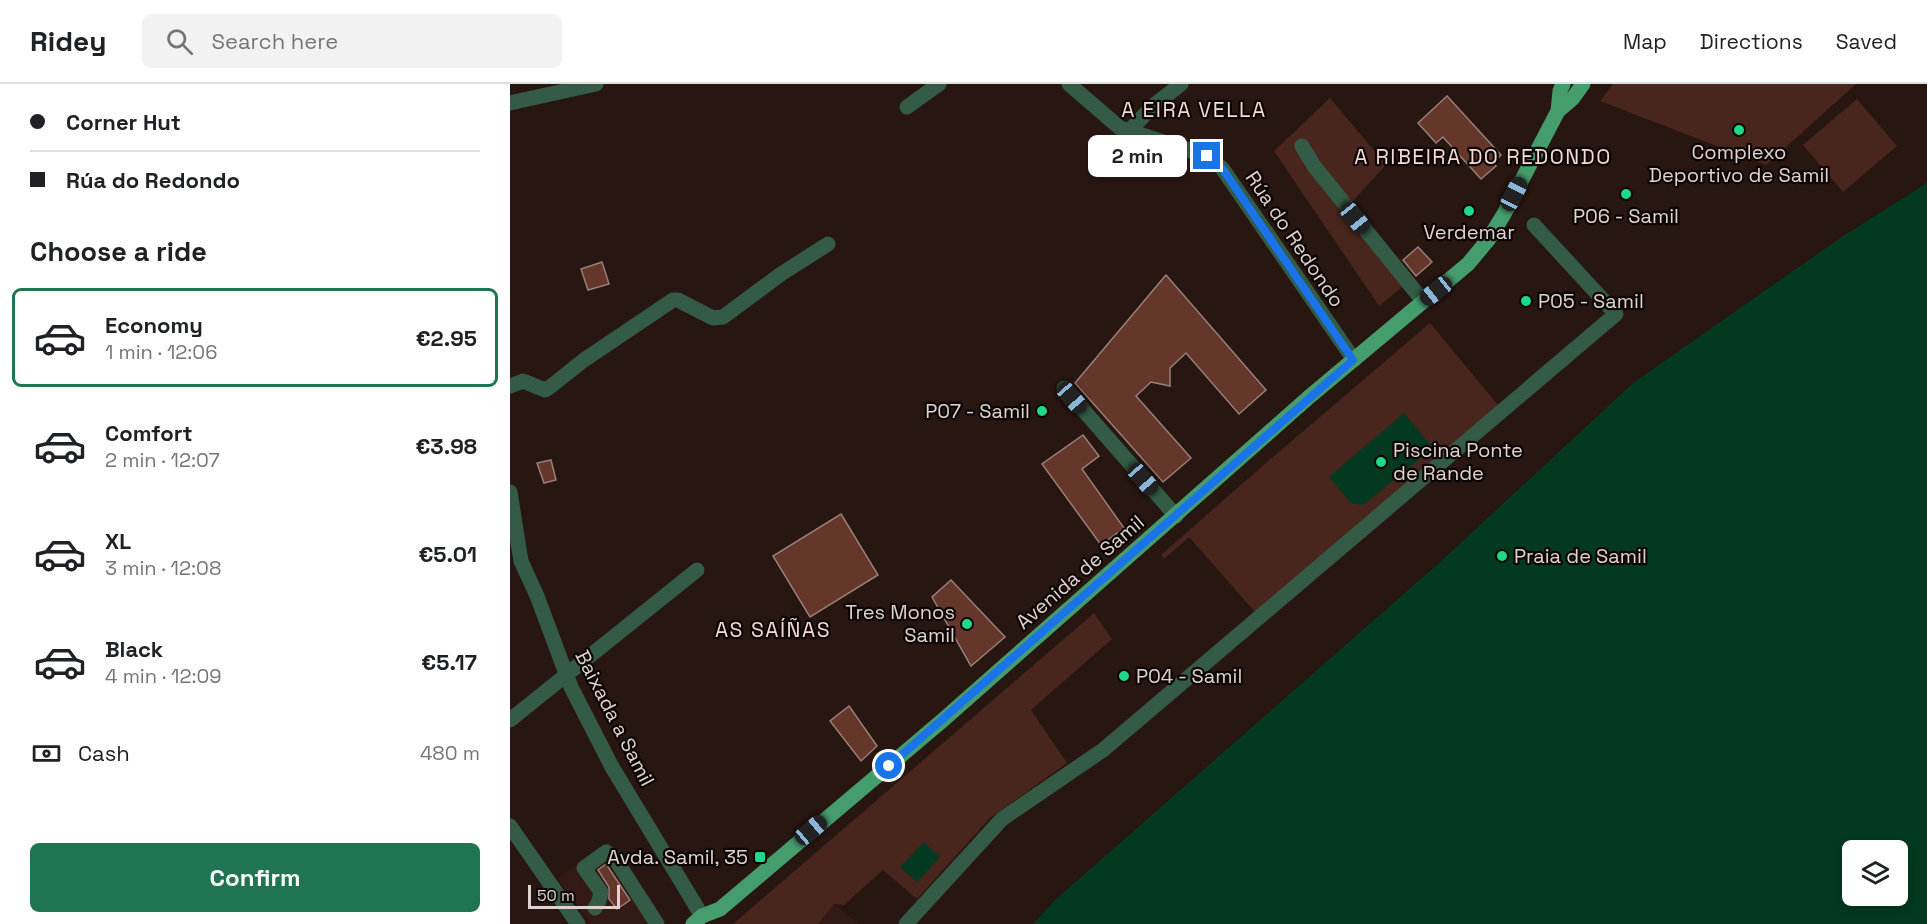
<!DOCTYPE html>
<meta charset="utf-8">
<style>
body{margin:0;font-family:"Space Grotesk",sans-serif;background:#f2f2f2;color:#202124;height:100vh;display:flex;flex-direction:column;font-size:22px;white-space:nowrap}
*{box-sizing:border-box;margin:0}
p{font-size:20px;color:#757577}
.icon{flex:none;width:33px;height:33px;fill:none;stroke:currentColor;stroke-width:2;stroke-linecap:round;stroke-linejoin:round}
.map{position:relative;flex:1;overflow:hidden}
.drawer{display:flex;flex-direction:column;background:#fff;width:510px}
.drawer>*{flex:none}
.banner{display:grid;align-content:center;height:132px;padding:0 30px;background:#fff}
.buttons{position:absolute;left:1332px;top:756px;display:grid;gap:12px}
.buttons a{display:grid;place-items:center;width:66px;height:66px;border-radius:9px;background:#fff;box-shadow:0 3px 9px #0003;font-size:30px}
.scale{position:absolute;left:18px;bottom:15px;width:92px;box-sizing:border-box;padding-left:6px;border:3px solid #e0d2cf;border-top:0;font-size:16px;line-height:21px;white-space:nowrap;color:#e0d2cf;-webkit-text-stroke:4px #0b0503;paint-order:stroke}
.end{position:absolute;width:27px;height:27px;margin:-14px;border:8px solid #1a73e8;background:#fff;box-shadow:0 0 0 3px #fff}
.from{border-radius:50%}
.bubble{position:absolute;height:42px;border-radius:9px;background:#fff;box-shadow:0 3px 9px #0003;font-size:20px;font-weight:800;line-height:42px;text-align:center}
.car{position:absolute;width:18px;height:36px;margin:-18px -9px;border-radius:8px;box-shadow:0 0 4px 2px #0007;background:linear-gradient(#222 24%,#8ab4d8 0 40%,#222 0 76%,#8ab4d8 0 86%,#222 0)}
.banner b{display:flex;align-items:center;gap:21px;height:57px;font-size:22px}
.banner b+b{border-top:2px solid #e0e0e0}
.banner i{width:15px;height:15px;background:#202124}
ul{padding:0;list-style:none}
li{display:flex;align-items:center;gap:18px;height:99px;margin:0 12px 9px;padding:0 18px;border:3px solid transparent;border-radius:9px}
li div{flex:1}
li b{display:block;font-size:22px}
li em{font-style:normal;font-weight:800}
li.on{border-color:#1f7451}
li>.icon{width:54px;height:54px;stroke-width:1.5}
h2{padding:0 30px;font-size:27px;line-height:72px}
.pay{display:flex;align-items:center;gap:15px;height:66px;padding:0 30px;font-size:22px}
.pay p{margin-inline-start:auto}
.primary-button{display:flex;gap:12px;margin-top:auto;padding:12px 30px}
.primary-button a{flex:1;height:69px;border-radius:9px;background:#1f7451;color:#fff;font-size:24px;font-weight:800;line-height:69px;text-align:center}
header{display:flex;align-items:center;gap:36px;box-sizing:border-box;height:84px;padding:0 30px;background:#fff;border-bottom:2px solid #e0e0e0}
header strong{font-size:28px}
nav{display:flex;gap:33px;margin-inline-start:auto;font-size:21px}
.search{width:420px;height:54px;background:#f2f2f2;display:flex;align-items:center;gap:15px;box-sizing:border-box;padding:0 21px;border-radius:9px;color:#757577;font-size:22px}
main{display:flex;flex:1;min-height:0}
.map>svg:first-child{display:block}
.built{fill:#331a14}
.green{fill:#48261e}
.water{fill:#023920;fill-rule:evenodd}
.building{fill:#65362a;stroke:#987f79;stroke-width:1.5}
.lines{fill:none;stroke-linecap:round;stroke-linejoin:round}
.minor{stroke:#345b45;stroke-width:15}
.major{stroke:#459c6d;stroke-width:15}
.route{stroke:#1a73e8;stroke-width:8}
.poi-dot{fill:#1dd988;stroke:#0b0503;stroke-width:2}
.labels{text-anchor:middle;stroke-width:4.5;stroke-linejoin:round;paint-order:stroke}
.poi-label{font-size:20px;fill:#e0d2cf;stroke:#0b0503;text-anchor:start}
.street-label{font-size:20px;fill:#e0d2cf;stroke:#0b0503}
.neighbourhood-label{font-size:21px;letter-spacing:1.5px;fill:#f5d9d2;stroke:#0b0503}
</style>
<header>
<strong>Ridey</strong>
<div class="search"><svg class="icon" aria-label="search" viewBox="0 0 24 24"><circle cx="10" cy="10" r="6"/><path d="M15 15l6 6"/></svg>Search here</div>
<nav><a>Map</a><a>Directions</a><a>Saved</a></nav>
</header>
<main>
<section class="drawer">
<div class="banner">
<b><i class="from"></i>Corner Hut</b>
<b><i></i>Rúa do Redondo</b>
</div>
<h2>Choose a ride</h2>
<ul>
<li class="on"><svg class="icon" aria-label="car" viewBox="0 0 24 24"><path d="M5 17H2v-5l4-1 3-4h7l3 4 3 1v5h-3M9 17h6M6 11h13"/><circle cx="7" cy="17" r="2"/><circle cx="17" cy="17" r="2"/></svg><div><b>Economy</b><p>1 min · 12:06</p></div><em>€2.95</em></li>
<li><svg class="icon" aria-label="car" viewBox="0 0 24 24"><path d="M5 17H2v-5l4-1 3-4h7l3 4 3 1v5h-3M9 17h6M6 11h13"/><circle cx="7" cy="17" r="2"/><circle cx="17" cy="17" r="2"/></svg><div><b>Comfort</b><p>2 min · 12:07</p></div><em>€3.98</em></li>
<li><svg class="icon" aria-label="car" viewBox="0 0 24 24"><path d="M5 17H2v-5l4-1 3-4h7l3 4 3 1v5h-3M9 17h6M6 11h13"/><circle cx="7" cy="17" r="2"/><circle cx="17" cy="17" r="2"/></svg><div><b>XL</b><p>3 min · 12:08</p></div><em>€5.01</em></li>
<li><svg class="icon" aria-label="car" viewBox="0 0 24 24"><path d="M5 17H2v-5l4-1 3-4h7l3 4 3 1v5h-3M9 17h6M6 11h13"/><circle cx="7" cy="17" r="2"/><circle cx="17" cy="17" r="2"/></svg><div><b>Black</b><p>4 min · 12:09</p></div><em>€5.17</em></li>
</ul>
<div class="pay"><svg class="icon" aria-label="cash" viewBox="0 0 24 24"><path d="M3 7h18v10H3z"/><circle cx="12" cy="12" r="2"/></svg>Cash<p>480 m</p></div>
<div class="primary-button"><a>Confirm</a></div>
</section>
<div class="map">
<svg width="1417" height="840" viewBox="0 0 1417 840">
<rect width="100%" height="100%" fill="#281611"/>
<path class="built" d="M 100,758 L 153,840 L 80,840 L 48,794 Z
M 324,820 L 349,840 L 308,840 Z"/>
<path class="green" d="M 1103,0 L 1346,0 L 1256,81 L 1090,17 Z
M 820,14 L 876,81 L 840,120 L 901,196 L 869,222 L 764,67 Z
M 1347,15 L 1387,62 L 1333,108 L 1293,61 Z
M 920,239 L 988,321 L 745,528 L 679,453 L 654,475 L 651,471 L 757,378 Z
M 584,529 L 602,555 L 521,626 L 557,679 L 480,734 L 407,815 L 373,786 L 334,821 L 324,820 L 308,840 L 223,840 Z"/>
<path class="water" d="M 1417,99 L 1417,840 L 523,840 L 545,816 L 929,479 L 1123,299 L 1333,152 ZM 1342,766 L 1388,766 L 1388,812 L 1342,812 Z
M 894,329 L 923,364 L 853,421 L 842,420 L 819,393 Z
M 414,758 L 430,773 L 407,798 L 390,783 Z"/>
<path class="building" d="M 937,12 L 991,71 L 983,79 L 986,82 L 971,95 L 933,53 L 926,59 L 908,39 Z
M 908,163 L 922,178 L 906,192 L 893,176 Z
M 92,178 L 99,200 L 78,206 L 71,185 Z
M 656,191 L 756,306 L 729,330 L 676,269 L 660,284 L 660,302 L 641,298 L 626,312 L 681,374 L 653,398 L 565,299 Z
M 573,351 L 589,372 L 572,385 L 614,444 L 591,461 L 532,380 Z
M 41,376 L 46,396 L 34,399 L 27,379 Z
M 331,430 L 368,491 L 300,533 L 263,472 Z
M 441,496 L 495,553 L 461,582 L 422,513 Z
M 339,622 L 367,662 L 351,677 L 320,637 Z
M 96,780 L 120,816 L 107,825 L 99,815 L 99,803 L 88,786 Z"/>
<g class="lines">
<path class="minor" d="M 559,0 L 610,44 L 697,72 L 712,84 L 844,276
M 0,19 L 86,0
M 397,23 L 429,0
M 619,47 L 643,22 L 671,0
M 792,62 L 804,82 L 913,217
M 0,302 L 13,297 L 35,306 L 40,303 L 74,276 L 163,216 L 168,216 L 203,234 L 213,233 L 271,190 L 318,160
M 554,304 L 666,432
M 0,408 L 11,477 L 27,512 L 61,603 L 102,683 L 192,832
M 0,636 L 187,486
M 0,742 L 68,840
M 85,824 L 89,817 L 91,808 L 74,784 L 96,768 L 104,773 L 147,840
M 396,840 L 492,735 L 593,666 L 1106,230 L 1024,141"/>
<path class="major" d="M 1048,27 L 1063,14 L 1073,0
M 183,840 L 192,832 L 210,825 L 433,636 L 799,313 L 958,180 L 978,156 L 994,130 L 1048,27 L 1050,7 L 1053,0"/>
</g>
<g class="lines">
<path class="route" d="M 379,682 L 843,276 L 712,84 L 697,72"/>
</g>
<g class="poi-dot">
<circle cx="1229" cy="46" r="6"/>
<circle cx="1116" cy="110" r="6"/>
<circle cx="959" cy="127" r="6"/>
<circle cx="1016" cy="217" r="6"/>
<circle cx="532" cy="327" r="6"/>
<circle cx="871" cy="378" r="6"/>
<circle cx="992" cy="472" r="6"/>
<circle cx="457" cy="540" r="6"/>
<circle cx="614" cy="592" r="6"/>
<rect x="244" y="767" width="12" height="12" rx="3"/>
</g>
<g class="labels">
<g class="poi-label">
<text x="1229" y="75" text-anchor="middle">Complexo<tspan x="1229" dy="23">Deportivo de Samil</tspan></text>
<text x="1116" y="139" text-anchor="middle">P06 - Samil</text>
<text x="959" y="155" text-anchor="middle">Verdemar</text>
<text x="1028" y="224">P05 - Samil</text>
<text x="520" y="334" text-anchor="end">P07 - Samil</text>
<text x="883" y="373">Piscina Ponte<tspan x="883" dy="23">de Rande</tspan></text>
<text x="1004" y="479">Praia de Samil</text>
<text x="445" y="535" text-anchor="end">Tres Monos<tspan x="445" dy="23">Samil</tspan></text>
<text x="626" y="599">P04 - Samil</text>
<text x="238" y="780" text-anchor="end">Avda. Samil, 35</text>
</g>
<g class="street-label">
<text transform="translate(785 155) rotate(56)" y="7">Rúa do Redondo</text>
<text transform="translate(570 488) rotate(-41)" y="7">Avenida de Samil</text>
<text transform="translate(105 634) rotate(63)" y="7">Baixada a Samil</text>
</g>
<g class="neighbourhood-label">
<text x="684" y="33">A EIRA VELLA</text>
<text x="973" y="80">A RIBEIRA DO REDONDO</text>
<text x="263" y="553">AS SAÍÑAS</text>
</g>
</g>
</svg>
<div class="buttons">
<a><svg class="icon" aria-label="layers" viewBox="0 0 24 24"><path d="M12 4l9 5-9 5-9-5zM3 14l9 5 9-5"/></svg></a>
</div>
<div class="scale">50 m</div>
<i class="end from" style="left:379px;top:682px"></i>
<i class="end" style="left:697px;top:72px"></i>
<div class="bubble" style="left:578px;top:51px;width:99px">2 min</div>
<i class="car" style="left:1004px;top:110px;rotate:27deg"></i>
<i class="car" style="left:845px;top:134px;rotate:141deg"></i>
<i class="car" style="left:926px;top:207px;rotate:231deg"></i>
<i class="car" style="left:562px;top:314px;rotate:139deg"></i>
<i class="car" style="left:633px;top:395px;rotate:139deg"></i>
<i class="car" style="left:301px;top:746px;rotate:50deg"></i>
</div>
</main>
